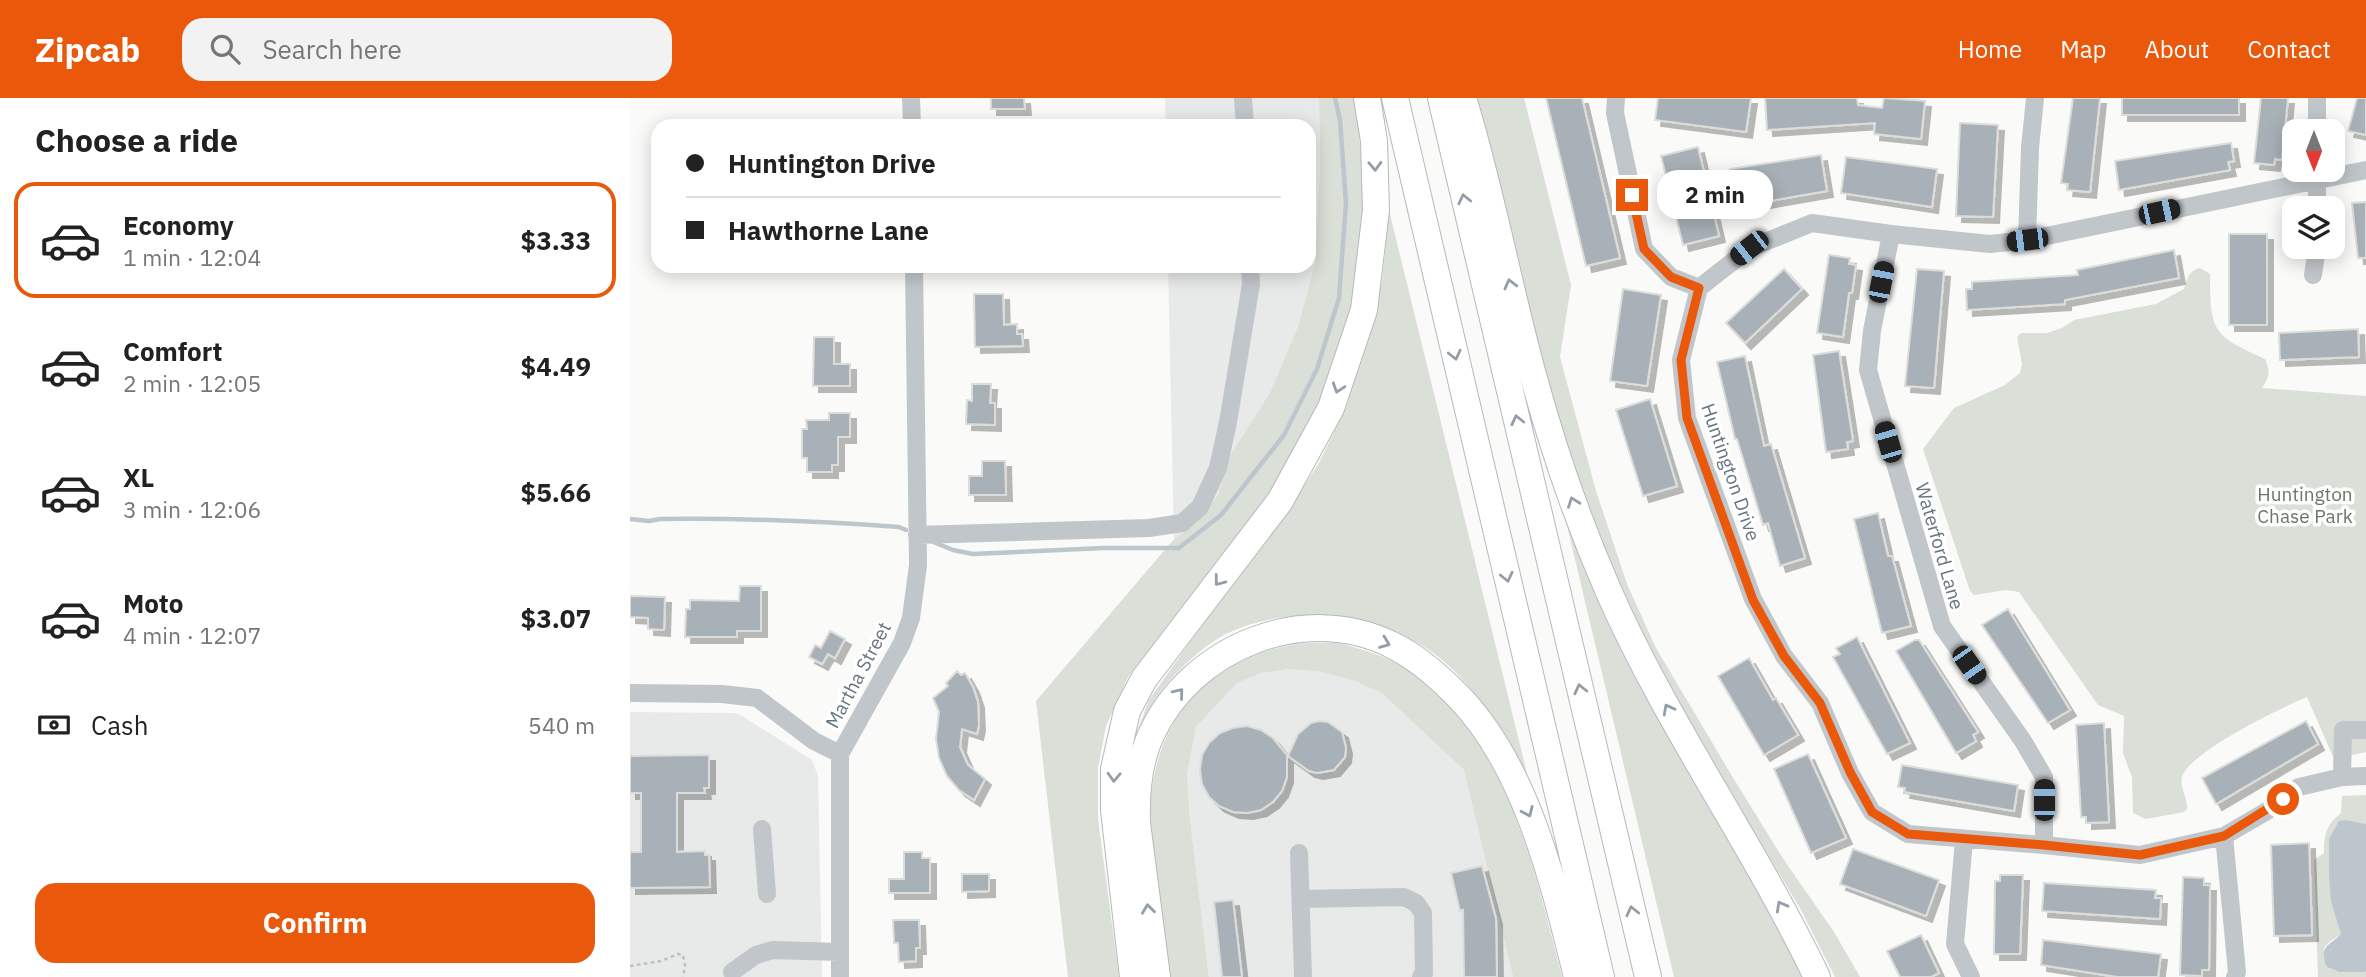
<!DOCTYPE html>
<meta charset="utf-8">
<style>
body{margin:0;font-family:"IBM Plex Sans",sans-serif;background:#f2f2f2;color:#222;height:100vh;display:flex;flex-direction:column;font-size:26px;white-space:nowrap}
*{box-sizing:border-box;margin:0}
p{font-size:23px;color:#767676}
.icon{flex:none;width:38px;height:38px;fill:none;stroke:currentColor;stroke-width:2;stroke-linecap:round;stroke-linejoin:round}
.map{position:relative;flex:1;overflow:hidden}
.drawer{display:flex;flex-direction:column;background:#fff;width:630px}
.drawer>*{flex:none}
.guide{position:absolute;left:21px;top:21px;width:665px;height:154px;border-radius:21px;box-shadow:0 4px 18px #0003;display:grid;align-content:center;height:154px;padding:0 35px;background:#fff}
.needle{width:46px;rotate:180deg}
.fabs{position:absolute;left:1652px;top:21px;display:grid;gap:14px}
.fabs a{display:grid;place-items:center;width:63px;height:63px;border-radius:14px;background:#fff;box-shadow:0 4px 18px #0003;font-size:35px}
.end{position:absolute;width:32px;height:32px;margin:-16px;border:9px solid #ea580c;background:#fff;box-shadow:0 0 0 4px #fff}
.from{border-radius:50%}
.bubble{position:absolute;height:49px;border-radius:21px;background:#fff;box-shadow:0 4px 18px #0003;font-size:23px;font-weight:700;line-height:49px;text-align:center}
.car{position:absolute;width:21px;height:42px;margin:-21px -10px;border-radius:9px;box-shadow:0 0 5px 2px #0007;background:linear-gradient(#222 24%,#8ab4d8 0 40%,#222 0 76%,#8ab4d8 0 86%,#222 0)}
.guide b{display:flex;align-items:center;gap:24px;height:66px;font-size:26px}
.guide b+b{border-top:2px solid #e0e0e0}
.guide i{width:18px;height:18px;background:#222}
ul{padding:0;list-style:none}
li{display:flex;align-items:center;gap:21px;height:116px;margin:0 14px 10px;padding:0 21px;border:4px solid transparent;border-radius:21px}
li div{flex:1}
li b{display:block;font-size:26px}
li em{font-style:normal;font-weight:700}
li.selected{border-color:#ea580c}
li>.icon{width:63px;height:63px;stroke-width:1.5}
h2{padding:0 35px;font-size:32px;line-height:84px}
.pay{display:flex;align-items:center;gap:18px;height:77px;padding:0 35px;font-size:26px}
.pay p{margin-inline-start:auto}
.action{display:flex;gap:14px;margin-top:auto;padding:14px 35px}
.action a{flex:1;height:80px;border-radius:21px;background:#ea580c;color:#fff;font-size:28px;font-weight:700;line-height:80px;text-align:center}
header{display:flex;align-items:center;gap:42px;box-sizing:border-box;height:98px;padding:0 35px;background:#ea580c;color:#fff}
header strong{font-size:33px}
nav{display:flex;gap:38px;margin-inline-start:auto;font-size:24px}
.search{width:490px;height:63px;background:#f2f2f2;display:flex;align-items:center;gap:18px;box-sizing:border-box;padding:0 24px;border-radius:21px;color:#767676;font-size:26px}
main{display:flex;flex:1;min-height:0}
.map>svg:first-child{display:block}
.built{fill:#e8e9e9}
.green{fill:#dadfd7}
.water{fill:#bdc6cc}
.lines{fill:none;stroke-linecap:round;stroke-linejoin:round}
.stream{stroke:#bdc6cc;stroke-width:4.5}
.building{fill:#a8b1b7;stroke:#dcdcda;stroke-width:2;filter:url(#shadow)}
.highway-casing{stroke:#b5b9bd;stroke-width:28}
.path{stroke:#bcbfc2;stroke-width:2.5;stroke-dasharray:3.5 3.5;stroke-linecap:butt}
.minor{stroke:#c1c6ca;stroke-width:18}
.highway{stroke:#fff;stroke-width:26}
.oneway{stroke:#949ea8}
.route{stroke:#ea580c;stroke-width:9}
.labels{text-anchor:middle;stroke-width:7;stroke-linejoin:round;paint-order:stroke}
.street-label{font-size:19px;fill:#667582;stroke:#fff}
.park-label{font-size:19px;fill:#687a65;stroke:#fff}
</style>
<header>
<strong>Zipcab</strong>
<div class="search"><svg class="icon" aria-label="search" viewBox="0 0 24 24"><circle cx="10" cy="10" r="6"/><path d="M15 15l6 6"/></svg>Search here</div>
<nav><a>Home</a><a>Map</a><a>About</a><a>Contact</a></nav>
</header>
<main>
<section class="drawer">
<h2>Choose a ride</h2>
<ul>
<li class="selected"><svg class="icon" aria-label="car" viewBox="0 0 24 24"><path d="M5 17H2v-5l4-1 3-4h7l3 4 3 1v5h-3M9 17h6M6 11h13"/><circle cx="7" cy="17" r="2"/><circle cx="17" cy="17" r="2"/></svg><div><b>Economy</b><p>1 min · 12:04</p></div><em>$3.33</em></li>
<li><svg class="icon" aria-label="car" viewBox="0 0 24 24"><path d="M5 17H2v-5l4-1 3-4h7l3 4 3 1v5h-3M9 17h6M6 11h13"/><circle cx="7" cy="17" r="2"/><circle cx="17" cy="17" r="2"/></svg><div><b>Comfort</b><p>2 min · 12:05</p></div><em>$4.49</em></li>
<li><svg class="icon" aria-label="car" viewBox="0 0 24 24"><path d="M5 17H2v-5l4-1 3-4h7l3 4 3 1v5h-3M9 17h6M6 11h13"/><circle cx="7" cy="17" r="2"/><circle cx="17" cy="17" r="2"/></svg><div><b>XL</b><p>3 min · 12:06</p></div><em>$5.66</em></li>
<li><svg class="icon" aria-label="car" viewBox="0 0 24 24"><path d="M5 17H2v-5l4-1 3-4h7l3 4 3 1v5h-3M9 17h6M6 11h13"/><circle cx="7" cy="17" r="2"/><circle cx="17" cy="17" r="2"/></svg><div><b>Moto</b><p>4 min · 12:07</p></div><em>$3.07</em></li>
</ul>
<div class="pay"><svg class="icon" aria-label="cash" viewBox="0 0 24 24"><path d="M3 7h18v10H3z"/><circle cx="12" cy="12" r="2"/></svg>Cash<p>540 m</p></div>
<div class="action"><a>Confirm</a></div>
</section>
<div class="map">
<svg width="1736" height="879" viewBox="0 0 1736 879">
<defs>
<filter id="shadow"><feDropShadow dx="6" dy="6" stdDeviation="0" flood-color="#0004"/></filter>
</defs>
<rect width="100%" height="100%" fill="#fafaf8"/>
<path class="built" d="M 535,0 L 689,0 L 690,68 L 685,165 L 668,229 L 640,296 L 599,359 L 588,397 L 565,426 L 544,441 L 538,168 L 679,168 L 679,28 L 536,28 Z
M 659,571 L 692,574 L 725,583 L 753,595 L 834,672 L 883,879 L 579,879 L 560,722 L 557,676 L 566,629 L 607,585 L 631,575 Z
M 0,614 L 105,615 L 112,618 L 182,662 L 188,678 L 192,879 L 0,879 Z"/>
<path class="green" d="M 689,0 L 723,0 L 728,25 L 735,102 L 730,173 L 711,248 L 687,316 L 643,391 L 498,579 L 476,628 L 468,670 L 468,721 L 489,879 L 438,879 L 406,603 L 544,441 L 565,426 L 588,397 L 599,359 L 640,295 L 668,229 L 685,165 L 690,68 Z
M 847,0 L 894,0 L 941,187 L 930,259 L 966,393 L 997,486 L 1026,550 L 1102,678 L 1152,759 L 1204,834 L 1230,879 L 1205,879 L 1171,812 L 1044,600 L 987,486 L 937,357 L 901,226 Z
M 756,100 L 902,696 C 877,646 852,592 806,557 C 748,514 666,505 600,534 C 577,544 546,573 531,593 C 522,605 515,620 507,634 L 519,602 L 579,517 L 656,416 L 689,365 L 717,307 L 752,184 L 758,125 Z
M 1570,170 L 1580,176 C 1580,235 1583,237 1635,261 C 1641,275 1639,279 1632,290 L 1736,298 L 1736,654 L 1704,661 L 1677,599 C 1652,609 1559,654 1552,679 C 1549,689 1558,700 1557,711 L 1554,714 L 1516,721 L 1503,715 L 1502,679 L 1493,655 L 1494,618 L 1468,607 L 1389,494 L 1376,492 L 1344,497 L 1340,493 L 1293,351 L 1324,310 L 1375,287 L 1390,275 L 1392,266 L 1387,239 L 1391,235 L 1417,235 L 1432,230 L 1444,222 L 1526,206 L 1554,191 C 1557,181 1559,172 1570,170 Z
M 926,381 L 1079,705 L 1174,879 L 1044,879 Z
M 709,545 C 737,553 764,560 788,577 C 797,584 805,595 814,603 C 886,678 907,782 932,879 L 883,879 L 834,672 L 752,595 L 725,583 L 692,574 L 659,571 L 631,575 L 607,585 L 566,629 L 557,676 L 560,722 L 579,879 L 538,879 C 534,844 530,808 526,773 C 523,752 519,730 520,709 C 525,623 576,562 661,547 C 676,544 694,545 709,545 Z
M 1736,697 L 1736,726 L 1716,722 L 1699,779 L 1711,836 L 1699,844 L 1694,850 L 1697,869 L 1709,874 L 1736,873 L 1736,879 L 1688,879 L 1684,762 L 1694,755 C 1694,737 1696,727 1711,715 L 1712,698 Z"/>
<path class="water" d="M 1716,722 L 1736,726 L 1736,873 L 1733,874 L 1709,874 L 1697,869 C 1688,847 1700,848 1711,836 L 1701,803 L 1699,779 L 1699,741 L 1709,723 Z"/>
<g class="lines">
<path class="stream" d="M 0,421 L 19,423 L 30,421 C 110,420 189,423 269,429 L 276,432
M 301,443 L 323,452 L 343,456 L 473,450 L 549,450 L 591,417 L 654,337 L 687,271 L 709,200 L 716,105 L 710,22 L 705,0"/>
</g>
<path class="building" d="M 361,0 L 394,0 L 395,11 L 361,11 Z
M 916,0 L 952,0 L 990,160 L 956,168 Z
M 1028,0 L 1121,0 L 1116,34 L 1025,22 Z
M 1135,0 L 1227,0 L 1228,7 L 1252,10 L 1254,0 L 1295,3 L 1291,41 L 1244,36 L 1245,25 L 1137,32 Z
M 1443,0 L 1470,0 L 1460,94 L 1437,92 L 1438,86 L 1431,85 Z
M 1492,0 L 1609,0 L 1609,17 L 1492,17 Z
M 1631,0 L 1658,0 L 1652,62 L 1645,61 L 1644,67 L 1624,65 Z
M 1727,0 L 1736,0 L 1736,37 L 1718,33 Z
M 1330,25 L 1368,27 L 1363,119 L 1326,118 Z
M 1601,45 L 1604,63 L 1598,64 L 1600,72 L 1489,92 L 1485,63 Z
M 1068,49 L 1089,138 L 1053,147 L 1031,58 Z
M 1191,57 L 1197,93 L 1106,109 L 1100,71 Z
M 1216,59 L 1307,71 L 1302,109 L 1211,95 Z
M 1736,104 L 1736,160 L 1728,160 L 1722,105 Z
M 1599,136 L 1637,136 L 1637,227 L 1599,227 Z
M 1544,152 L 1549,180 L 1435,202 L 1435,206 L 1337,212 L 1336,191 L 1342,191 L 1342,184 L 1448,177 L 1447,172 Z
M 1199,157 L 1220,160 L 1219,166 L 1226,167 L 1222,195 L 1219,195 L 1213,239 L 1187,235 Z
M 1154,171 L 1172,191 L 1115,245 L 1096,225 Z
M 1287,171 L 1314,173 L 1304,290 L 1275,288 Z
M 993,191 L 1031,197 L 1017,288 L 980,283 Z
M 344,196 L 373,196 L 374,227 L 387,226 L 387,236 L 392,236 L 393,248 L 345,249 Z
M 1728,231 L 1729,259 L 1650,262 L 1649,235 Z
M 184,239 L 204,239 L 204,266 L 220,266 L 220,288 L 183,288 Z
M 1209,253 L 1223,343 L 1217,344 L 1218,351 L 1196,354 L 1183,257 Z
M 1115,258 L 1134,348 L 1141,346 L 1175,460 L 1150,468 L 1138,425 L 1133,427 L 1107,341 L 1105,341 L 1087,264 Z
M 342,286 L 361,286 L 360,305 L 365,305 L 365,327 L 336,326 L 337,302 L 342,303 Z
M 1020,301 L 1047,388 L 1013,398 L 986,312 Z
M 199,315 L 220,315 L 220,339 L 208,339 L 208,367 L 202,367 L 202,374 L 177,374 L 177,360 L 172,360 L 172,331 L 177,331 L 176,322 L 199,322 Z
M 352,363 L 375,363 L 376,397 L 339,397 L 339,378 L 352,378 Z
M 1248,415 L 1258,458 L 1262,458 L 1281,528 L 1252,535 L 1224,421 Z
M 110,488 L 131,488 L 131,533 L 107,533 L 107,539 L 55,539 L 56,511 L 60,511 L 60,502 L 109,503 Z
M 0,498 L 35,499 L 34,532 L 18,531 L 18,520 L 0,519 Z
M 1378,511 L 1440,612 L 1418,625 L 1352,527 Z
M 200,533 L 215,541 L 205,560 L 198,556 L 192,566 L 179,559 L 185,547 L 191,550 Z
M 1227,539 L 1280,645 L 1257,656 L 1203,559 L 1210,556 L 1206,550 Z
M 1285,542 L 1289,542 L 1348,634 L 1343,637 L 1346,643 L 1326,655 L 1266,553 Z
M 1119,560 L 1143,602 L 1146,600 L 1168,637 L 1134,657 L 1088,578 Z
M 327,573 L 331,577 L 335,575 L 343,589 L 348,604 L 349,627 L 347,636 L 332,631 L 330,649 L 338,667 L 355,681 L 344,702 L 329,692 L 317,678 L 309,660 L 306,641 L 309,614 L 303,600 L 318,588 L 316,585 Z
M 689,623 L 698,624 L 712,634 L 716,650 L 715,659 L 704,672 L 687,675 L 679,673 L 658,658 L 668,636 L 681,625 Z
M 1676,623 L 1688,646 L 1586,706 L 1572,680 Z
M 1474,625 L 1479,724 L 1456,725 L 1456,719 L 1451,719 L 1446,627 Z
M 617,628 L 631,632 L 643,640 L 657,657 L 657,679 L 652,693 L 643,704 L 631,712 L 617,715 L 603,714 L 589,708 L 579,699 L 572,686 L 570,672 L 572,657 L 579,645 L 590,635 L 603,630 Z
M 1178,656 L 1216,740 L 1181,755 L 1144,671 Z
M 79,657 L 79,690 L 74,690 L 75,695 L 47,695 L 47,754 L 75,753 L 75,757 L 79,757 L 80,789 L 0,790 L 0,754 L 11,754 L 11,695 L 0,695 L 0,658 Z
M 1272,667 L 1388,687 L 1384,713 L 1274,694 L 1275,690 L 1268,689 Z
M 1679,745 L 1682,837 L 1644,838 L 1641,747 Z
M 1223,751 L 1309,782 L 1296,818 L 1210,786 Z
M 274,754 L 292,754 L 292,760 L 300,760 L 300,795 L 259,795 L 259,781 L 274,781 Z
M 852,768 L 866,821 L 867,879 L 834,879 L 833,812 L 830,813 L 821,775 Z
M 332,776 L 359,776 L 359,793 L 332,794 Z
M 1370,777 L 1393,777 L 1390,856 L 1364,856 L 1365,783 L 1370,783 Z
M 1553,779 L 1574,780 L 1574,787 L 1580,787 L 1579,872 L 1572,872 L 1572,878 L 1550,877 Z
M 1414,785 L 1526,792 L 1525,800 L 1531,800 L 1530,821 L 1412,813 Z
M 603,802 L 612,879 L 592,879 L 584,804 Z
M 263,822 L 289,822 L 290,850 L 286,850 L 286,863 L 269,864 L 268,845 L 264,845 Z
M 1291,837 L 1309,875 L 1301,879 L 1270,879 L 1257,853 Z
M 1413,842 L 1531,856 L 1528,879 L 1487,879 L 1411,867 Z"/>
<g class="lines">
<defs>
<path id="highway" d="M 765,0 L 971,879
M 811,0 L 1018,879
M 833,0 C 861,91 878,186 903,277 C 923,351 948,423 978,492 C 1037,627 1124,747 1187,879
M 503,879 L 484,712 L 484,671 L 497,613 L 514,581 L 650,403 L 701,310 L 734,212 L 746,112 L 744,43 L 737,0
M 527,879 L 507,725 C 506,695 508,665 521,637 C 561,549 674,503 762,547 C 785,558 807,577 825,595 C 896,665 924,786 947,879"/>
</defs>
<use href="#highway" class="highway-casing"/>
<path class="path" d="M 0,868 L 31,863 L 48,856 L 53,857 L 55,868 L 53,879"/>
<path class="minor" d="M 281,0 L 282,28
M 613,0 L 615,28
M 986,0 L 985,15 L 1014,151 L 1041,179 L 1069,190
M 1687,33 L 1687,0
M 1687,72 L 1687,110
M 1736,72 L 1397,142 L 1360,146 L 1261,136 L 1182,125 L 1120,150 L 1069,190 L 1051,262 L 1057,320 L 1123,501 L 1154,558 L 1190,605 L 1220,675 L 1242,714 L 1278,736 L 1414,747 L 1510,757 L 1594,738 L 1637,713 L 1669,689 L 1712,679 L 1736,678
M 1261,136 L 1242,233 L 1238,272 L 1312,528 L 1393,643 L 1414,679 L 1414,747
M 1397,142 L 1400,50 L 1405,0
M 1683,177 L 1687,149
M 287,437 L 519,430 L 552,425 L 570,409 L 588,370 L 598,324 L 621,186 L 620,168
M 0,595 L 92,596 L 127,600 L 184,643 L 210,656
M 1712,679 L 1713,632 L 1736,632
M 132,731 L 137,796
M 1594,738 L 1607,874 L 1605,879
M 1334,742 L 1325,846 L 1341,879
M 669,755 L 673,879
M 671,801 L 774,799 L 786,805 L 793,815 L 794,875 L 791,879
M 102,874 L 126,857 L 143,852 L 210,854
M 210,879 L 210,656 L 272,545 L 281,520 L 288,467 L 284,168"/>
<use href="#highway" class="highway"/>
</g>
<defs><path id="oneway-chevron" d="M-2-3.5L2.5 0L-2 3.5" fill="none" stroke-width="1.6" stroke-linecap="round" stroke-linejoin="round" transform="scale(1.75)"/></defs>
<g class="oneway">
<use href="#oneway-chevron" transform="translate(745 68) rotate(88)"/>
<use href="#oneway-chevron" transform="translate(834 101) rotate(-103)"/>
<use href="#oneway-chevron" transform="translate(880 186) rotate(-104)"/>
<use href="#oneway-chevron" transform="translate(825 257) rotate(77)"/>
<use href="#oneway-chevron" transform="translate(708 290) rotate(108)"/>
<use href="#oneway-chevron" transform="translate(887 322) rotate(-103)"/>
<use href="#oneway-chevron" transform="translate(943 404) rotate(-110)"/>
<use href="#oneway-chevron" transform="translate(877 479) rotate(77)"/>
<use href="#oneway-chevron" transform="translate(589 483) rotate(127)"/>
<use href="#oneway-chevron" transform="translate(755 545) rotate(21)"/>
<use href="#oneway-chevron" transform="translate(950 591) rotate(-103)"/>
<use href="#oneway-chevron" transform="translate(549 595) rotate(-51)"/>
<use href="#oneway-chevron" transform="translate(1038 611) rotate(-118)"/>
<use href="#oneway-chevron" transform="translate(484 679) rotate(92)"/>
<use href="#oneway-chevron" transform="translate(898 714) rotate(66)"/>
<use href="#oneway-chevron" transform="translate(1151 808) rotate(-119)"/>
<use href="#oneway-chevron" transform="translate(518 811) rotate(-97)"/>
<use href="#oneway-chevron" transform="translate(1002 813) rotate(-103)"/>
</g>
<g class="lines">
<path class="route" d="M 1002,97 L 1014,151 L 1041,179 L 1069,190 L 1051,262 L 1057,320 L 1123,502 L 1154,558 L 1190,605 L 1220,674 L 1242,714 L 1278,736 L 1414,747 L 1510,757 L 1594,738 L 1653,701"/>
</g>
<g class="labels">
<g class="street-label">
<text transform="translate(1101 374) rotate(71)" y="7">Huntington Drive</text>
<text transform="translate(1310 448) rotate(74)" y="7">Waterford Lane</text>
<text transform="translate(228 577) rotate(-62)" y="7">Martha Street</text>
</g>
<g class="park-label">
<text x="1675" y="403">Huntington<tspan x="1675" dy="22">Chase Park</tspan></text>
</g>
</g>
</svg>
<div class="fabs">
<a><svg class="needle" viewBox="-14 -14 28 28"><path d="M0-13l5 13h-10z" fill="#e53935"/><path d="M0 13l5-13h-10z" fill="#767676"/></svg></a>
<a><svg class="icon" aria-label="layers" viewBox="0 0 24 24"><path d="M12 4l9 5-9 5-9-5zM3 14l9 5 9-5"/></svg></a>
</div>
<i class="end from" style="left:1653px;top:701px"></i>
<i class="end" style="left:1002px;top:97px"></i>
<div class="bubble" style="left:1027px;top:72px;width:116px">2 min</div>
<i class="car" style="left:1529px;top:114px;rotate:78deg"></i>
<i class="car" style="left:1397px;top:142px;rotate:263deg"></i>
<i class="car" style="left:1119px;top:150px;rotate:232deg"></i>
<i class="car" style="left:1251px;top:184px;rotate:11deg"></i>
<i class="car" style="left:1258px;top:344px;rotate:344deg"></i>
<i class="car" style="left:1339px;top:567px;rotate:145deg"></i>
<i class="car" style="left:1414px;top:702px;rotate:0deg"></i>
<div class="guide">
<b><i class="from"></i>Huntington Drive</b>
<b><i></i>Hawthorne Lane</b>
</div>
</div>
</main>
